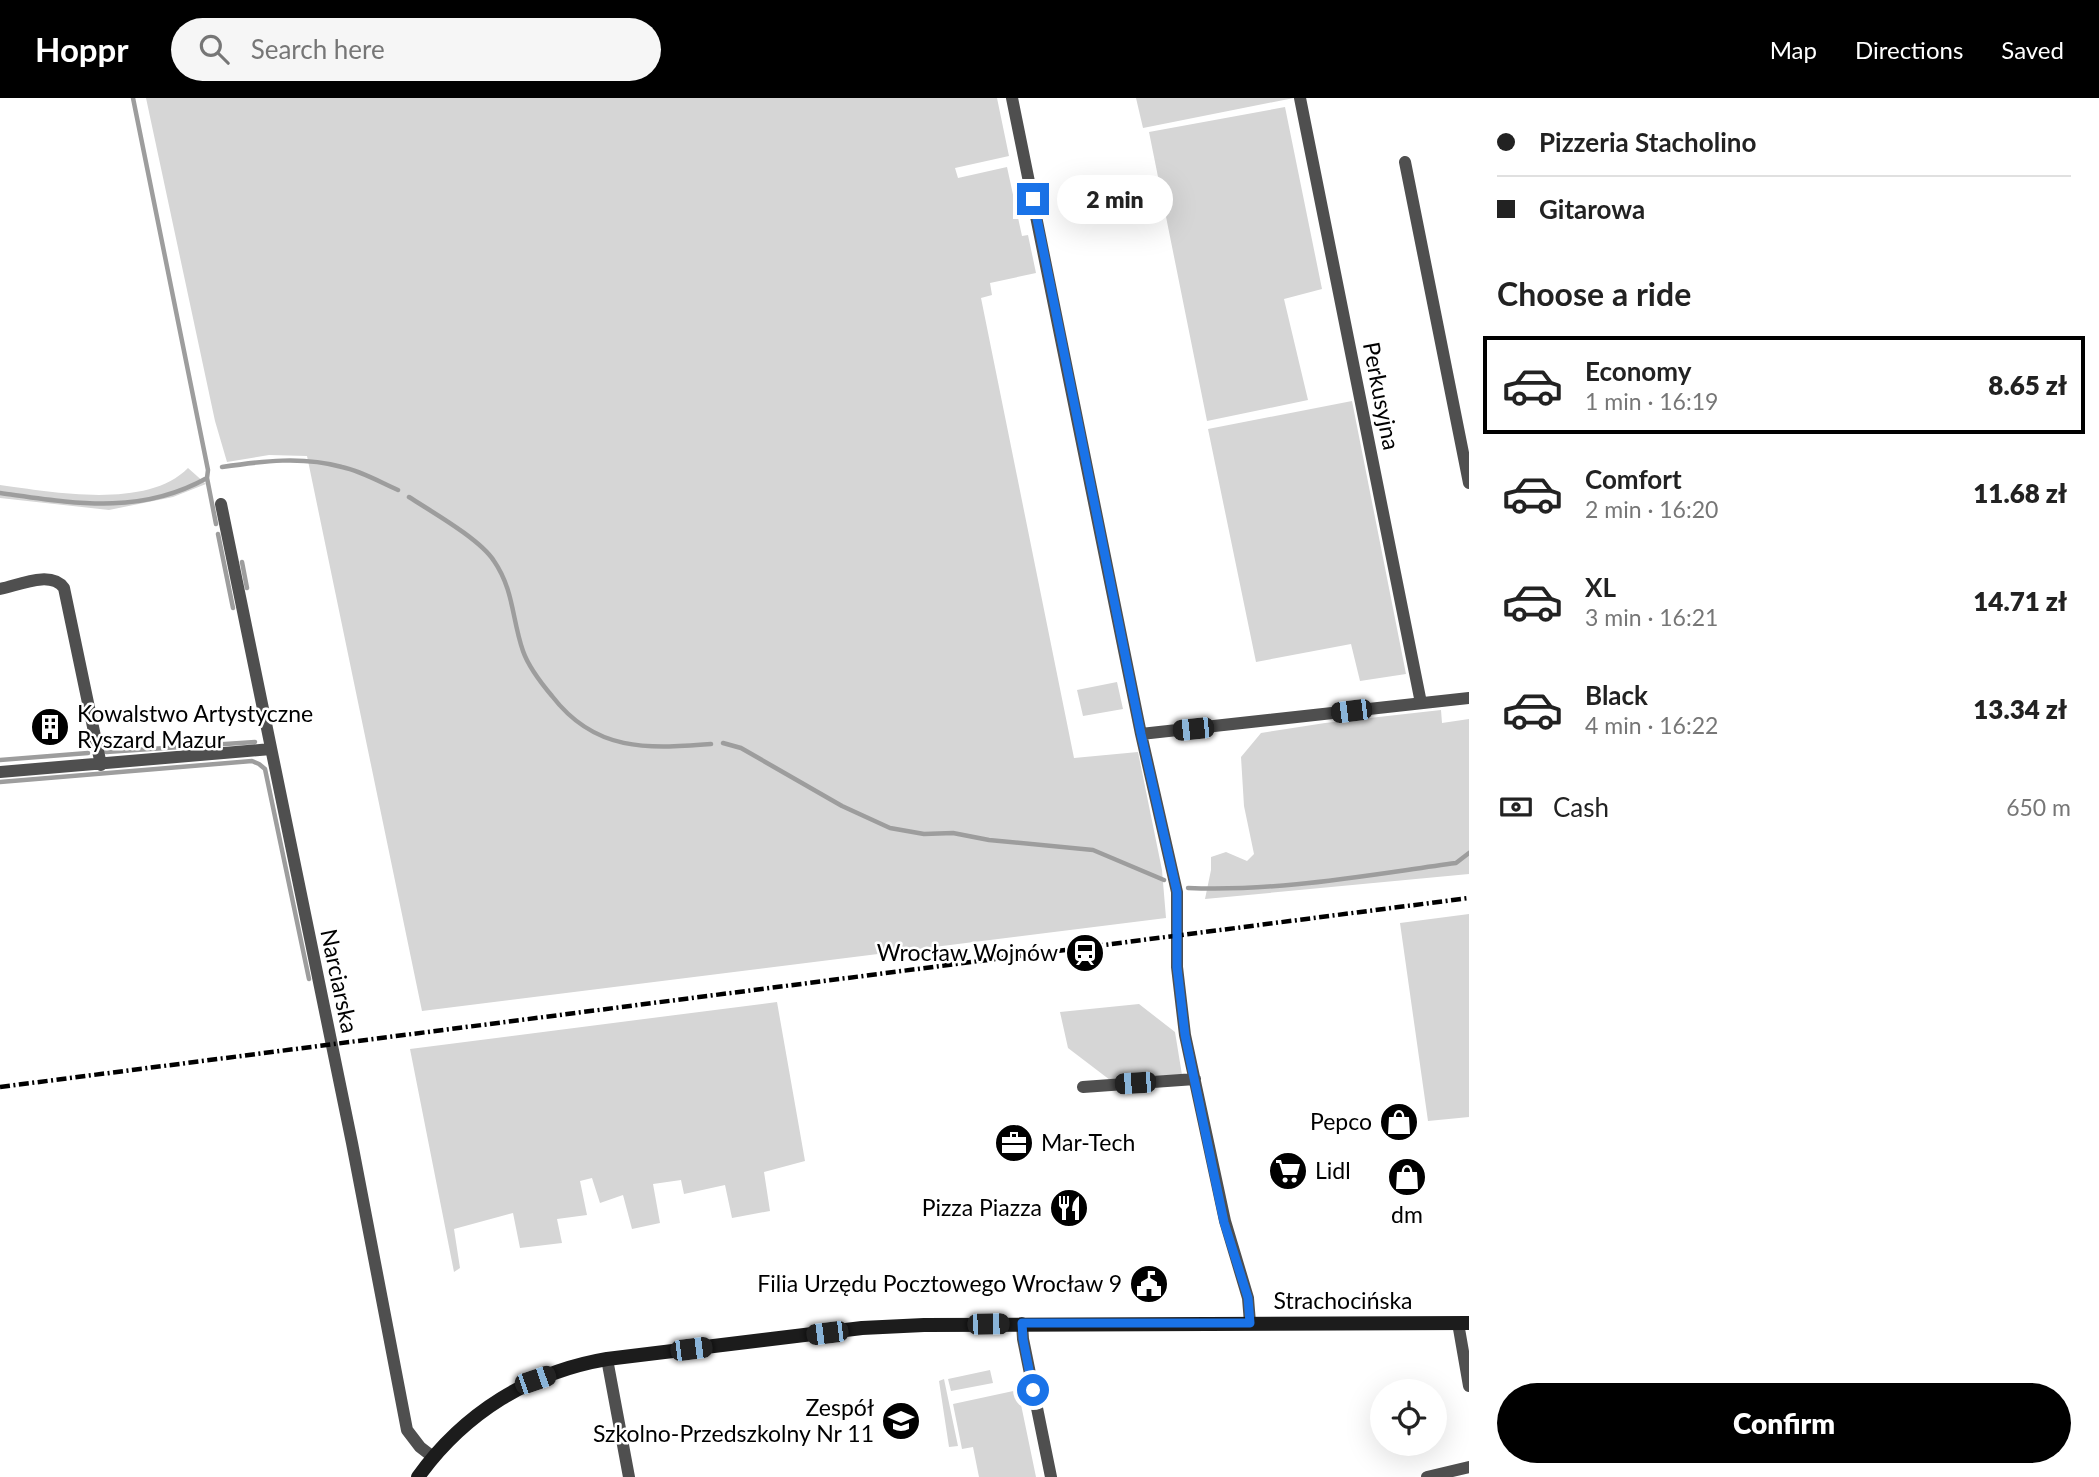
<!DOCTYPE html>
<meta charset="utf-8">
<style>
body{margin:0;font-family:Lato,sans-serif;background:#f6f6f6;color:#222;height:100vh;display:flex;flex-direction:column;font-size:26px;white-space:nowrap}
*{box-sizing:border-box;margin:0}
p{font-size:23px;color:#767676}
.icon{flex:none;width:38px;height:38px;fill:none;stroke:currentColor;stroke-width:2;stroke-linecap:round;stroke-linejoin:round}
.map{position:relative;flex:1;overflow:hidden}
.sheet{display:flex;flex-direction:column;background:#fff;width:630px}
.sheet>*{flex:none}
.banner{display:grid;align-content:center;height:154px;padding:0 28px;background:#fff}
.tools{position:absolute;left:1370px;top:1281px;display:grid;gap:14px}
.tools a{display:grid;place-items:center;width:77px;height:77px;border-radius:50%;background:#fff;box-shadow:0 7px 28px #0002;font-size:35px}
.end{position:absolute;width:32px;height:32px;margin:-16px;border:9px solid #1a73e8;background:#fff;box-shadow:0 0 0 4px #fff}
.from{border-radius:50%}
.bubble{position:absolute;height:49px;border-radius:24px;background:#fff;box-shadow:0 7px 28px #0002;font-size:23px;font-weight:800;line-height:49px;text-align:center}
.car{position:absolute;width:21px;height:42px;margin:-21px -10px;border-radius:9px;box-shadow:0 0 5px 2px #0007;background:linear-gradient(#222 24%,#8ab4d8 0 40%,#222 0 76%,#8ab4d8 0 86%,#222 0)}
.banner b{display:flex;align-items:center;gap:24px;height:66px;font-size:26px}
.banner b+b{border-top:2px solid #e0e0e0}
.banner i{width:18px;height:18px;background:#222}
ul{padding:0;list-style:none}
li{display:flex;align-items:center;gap:21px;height:98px;margin:0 14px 10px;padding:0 14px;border:4px solid transparent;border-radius:0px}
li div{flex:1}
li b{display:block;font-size:26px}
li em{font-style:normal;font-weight:800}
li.on{border-color:#000}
li>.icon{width:63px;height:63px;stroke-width:1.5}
h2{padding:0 28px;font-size:32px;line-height:84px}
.pay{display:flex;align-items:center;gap:18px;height:77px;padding:0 28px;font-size:26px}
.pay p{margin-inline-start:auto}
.cta{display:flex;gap:14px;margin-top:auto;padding:14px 28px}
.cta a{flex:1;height:80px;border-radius:42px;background:#000;color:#fff;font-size:28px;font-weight:800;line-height:80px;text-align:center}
header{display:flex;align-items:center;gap:42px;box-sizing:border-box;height:98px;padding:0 35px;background:#000;color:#fff}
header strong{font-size:33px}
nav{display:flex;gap:38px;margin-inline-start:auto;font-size:24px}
.search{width:490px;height:63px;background:#f6f6f6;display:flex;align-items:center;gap:18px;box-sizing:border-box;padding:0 24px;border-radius:38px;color:#767676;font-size:26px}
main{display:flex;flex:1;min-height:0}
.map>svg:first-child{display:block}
.green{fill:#d6d6d6}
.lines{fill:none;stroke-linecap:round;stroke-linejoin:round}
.stream{stroke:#9d9d9d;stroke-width:4.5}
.street{stroke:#4f4f4f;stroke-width:12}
.secondary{stroke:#1c1c1c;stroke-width:14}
.rail{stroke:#000;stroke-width:4.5;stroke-dasharray:10 3.5 2 3.5;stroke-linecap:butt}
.route{stroke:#1a73e8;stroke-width:9}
.labels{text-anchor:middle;stroke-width:5;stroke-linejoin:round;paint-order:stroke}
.street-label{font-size:23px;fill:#000;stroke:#fff}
.poi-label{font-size:23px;fill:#000;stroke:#fff;text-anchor:end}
</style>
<header>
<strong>Hoppr</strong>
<div class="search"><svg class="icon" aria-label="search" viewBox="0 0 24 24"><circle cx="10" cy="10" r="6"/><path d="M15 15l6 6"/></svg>Search here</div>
<nav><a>Map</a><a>Directions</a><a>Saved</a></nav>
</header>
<main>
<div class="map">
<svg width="1469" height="1379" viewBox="0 0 1469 1379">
<rect width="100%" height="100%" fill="#fff"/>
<path class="green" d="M 146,0 L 997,0 L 1009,58 L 955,70 L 958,80 L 1007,69 L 1022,138 L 1028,137 L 1036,175 L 990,185 L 992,197 L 981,200 L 1074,660 L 1138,654 L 1162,772 L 1166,820 L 422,913 L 307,358 L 269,357 L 227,364 L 215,323 Z
M 1136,0 L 1294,0 L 1143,30 Z
M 1285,9 L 1322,191 L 1284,201 L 1308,302 L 1207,323 L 1149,34 Z
M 1352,303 L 1406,576 L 1360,583 L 1351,546 L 1256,564 L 1208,331 Z
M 188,370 L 206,386 L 173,399 L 109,412 L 0,400 L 0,387 C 52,394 147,412 188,370 Z
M 1117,584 L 1123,611 L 1083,618 L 1077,592 Z
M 1441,612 L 1442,625 L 1469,621 L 1469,776 L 1205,801 L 1211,772 L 1211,759 L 1226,754 L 1247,763 L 1254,756 L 1244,708 L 1241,659 L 1261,635 L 1325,625 Z
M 1469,816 L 1469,1019 L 1428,1023 L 1400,825 Z
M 777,904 L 805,1063 L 764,1074 L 770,1113 L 732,1120 L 725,1087 L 684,1096 L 681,1082 L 653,1086 L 660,1125 L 632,1131 L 623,1097 L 600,1105 L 592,1080 L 580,1083 L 587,1117 L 557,1121 L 562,1145 L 520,1150 L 513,1115 L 454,1131 L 460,1170 L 454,1174 L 410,951 Z
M 1139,906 L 1175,934 L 1182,977 L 1110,982 L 1068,950 L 1060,914 Z
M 990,1272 L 993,1285 L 951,1293 L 948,1281 Z
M 944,1281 L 958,1348 L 949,1349 L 939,1283 Z
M 1018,1292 L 1036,1379 L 979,1379 L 973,1349 L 962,1351 L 953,1306 Z"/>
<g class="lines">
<path class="stream" d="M 133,0 L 208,372 L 207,380 L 216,426
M 222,369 C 263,363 302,358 342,369 C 361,373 380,384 398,392
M 0,395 C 73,405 139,418 207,380
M 409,399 C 432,414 480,441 494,463 C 514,492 512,522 523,553 C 529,570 541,585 552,598 C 595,654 647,651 711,646
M 218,436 L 233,510
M 242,464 L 247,490
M 723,645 L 741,650 L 842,708 L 890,730 L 924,736 L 953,735 L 989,742 L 1093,752 L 1164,782
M 106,654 L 255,644
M 0,662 L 88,655
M 0,684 L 252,663 L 259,666 L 265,671 L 309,881
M 1188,790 C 1277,794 1367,777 1456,765 L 1469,755"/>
<path class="street" d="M 1012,0 L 1141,636 L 1177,794 L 1177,869 L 1185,937 L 1225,1123 L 1248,1200 L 1250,1225
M 1300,0 L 1421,605
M 1405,64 L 1469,385
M 221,406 L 352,1045 L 407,1332 L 420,1349 L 433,1359
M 0,491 C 19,487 51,472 64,490 L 101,667
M 1141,636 L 1469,600
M 0,674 L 271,651
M 1083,989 L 1195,981
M 1022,1225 L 1023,1241 L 1051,1379
M 1458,1225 L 1469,1288
M 607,1261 L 629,1379
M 1427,1379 L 1469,1369"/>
<path class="secondary" d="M 418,1379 C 464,1315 530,1274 607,1261 L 862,1230 L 924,1227 L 1469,1225"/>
<path class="rail" d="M 0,989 L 1469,800"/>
</g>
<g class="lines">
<path class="route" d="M 1033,101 L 1141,636 L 1177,794 L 1177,869 L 1185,937 L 1224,1124 L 1248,1200 L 1250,1225 L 1022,1225 L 1023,1241 L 1033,1292"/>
</g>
<defs>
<symbol id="building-disc" viewBox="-11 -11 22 22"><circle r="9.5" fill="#000" stroke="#fff"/><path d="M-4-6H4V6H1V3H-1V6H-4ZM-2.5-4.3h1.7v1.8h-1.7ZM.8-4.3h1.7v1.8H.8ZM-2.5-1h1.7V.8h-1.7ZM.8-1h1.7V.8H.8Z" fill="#fff"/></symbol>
<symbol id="station-disc" viewBox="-11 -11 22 22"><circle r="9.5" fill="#000" stroke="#fff"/><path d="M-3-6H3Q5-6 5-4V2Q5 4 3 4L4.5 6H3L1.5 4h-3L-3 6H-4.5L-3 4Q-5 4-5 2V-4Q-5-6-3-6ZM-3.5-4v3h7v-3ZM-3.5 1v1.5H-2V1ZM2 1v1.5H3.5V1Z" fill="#fff"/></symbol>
<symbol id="shop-disc" viewBox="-11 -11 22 22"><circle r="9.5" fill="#000" stroke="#fff"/><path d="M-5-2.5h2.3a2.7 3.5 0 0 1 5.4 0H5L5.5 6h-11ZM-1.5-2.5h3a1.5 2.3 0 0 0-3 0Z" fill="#fff"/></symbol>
<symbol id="office-disc" viewBox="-11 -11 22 22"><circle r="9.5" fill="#000" stroke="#fff"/><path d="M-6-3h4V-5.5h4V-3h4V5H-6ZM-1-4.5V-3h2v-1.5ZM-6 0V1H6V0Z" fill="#fff"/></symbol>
<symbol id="supermarket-disc" viewBox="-11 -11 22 22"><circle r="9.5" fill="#000" stroke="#fff"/><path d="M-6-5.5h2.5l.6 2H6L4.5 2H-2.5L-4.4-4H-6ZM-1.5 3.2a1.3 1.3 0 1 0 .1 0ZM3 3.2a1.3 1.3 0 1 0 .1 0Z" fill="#fff"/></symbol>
<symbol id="restaurant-disc" viewBox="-11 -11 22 22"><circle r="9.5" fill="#000" stroke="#fff"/><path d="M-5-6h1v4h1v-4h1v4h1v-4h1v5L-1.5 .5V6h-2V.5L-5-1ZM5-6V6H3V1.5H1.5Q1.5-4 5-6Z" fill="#fff"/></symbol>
<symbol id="civic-disc" viewBox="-11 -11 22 22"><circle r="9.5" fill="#000" stroke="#fff"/><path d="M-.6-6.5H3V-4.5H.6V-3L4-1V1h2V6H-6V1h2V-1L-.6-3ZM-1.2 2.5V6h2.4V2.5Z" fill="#fff"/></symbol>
<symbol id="school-disc" viewBox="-11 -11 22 22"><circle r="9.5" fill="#000" stroke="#fff"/><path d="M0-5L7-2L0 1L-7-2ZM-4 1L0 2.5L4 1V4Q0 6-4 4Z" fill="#fff"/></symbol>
</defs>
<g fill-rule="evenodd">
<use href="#building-disc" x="28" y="607" width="44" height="44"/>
<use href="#station-disc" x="1063" y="833" width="44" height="44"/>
<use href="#shop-disc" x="1377" y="1002" width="44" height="44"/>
<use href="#office-disc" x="992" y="1023" width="44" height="44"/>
<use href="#supermarket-disc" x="1266" y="1051" width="44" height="44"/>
<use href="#shop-disc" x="1385" y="1057" width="44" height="44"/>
<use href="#restaurant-disc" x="1047" y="1088" width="44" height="44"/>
<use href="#civic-disc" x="1127" y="1164" width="44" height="44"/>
<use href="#school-disc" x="879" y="1301" width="44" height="44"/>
</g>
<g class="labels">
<g class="street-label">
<text transform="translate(1381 298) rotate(79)" y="8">Perkusyjna</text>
<text transform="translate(339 883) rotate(78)" y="8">Narciarska</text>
<text x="1343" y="1211">Strachocińska</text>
</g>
<g class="poi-label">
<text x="77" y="624" text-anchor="start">Kowalstwo Artystyczne<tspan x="77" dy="26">Ryszard Mazur</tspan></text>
<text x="1058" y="863">Wrocław Wojnów</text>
<text x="1372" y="1032">Pepco</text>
<text x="1041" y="1053" text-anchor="start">Mar-Tech</text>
<text x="1315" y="1081" text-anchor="start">Lidl</text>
<text x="1042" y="1118">Pizza Piazza</text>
<text x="1407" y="1125" text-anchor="middle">dm</text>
<text x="1122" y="1194">Filia Urzędu Pocztowego Wrocław 9</text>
<text x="874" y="1318">Zespół<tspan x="874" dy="26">Szkolno-Przedszkolny Nr 11</tspan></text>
</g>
</g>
</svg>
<div class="tools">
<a><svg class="icon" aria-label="locate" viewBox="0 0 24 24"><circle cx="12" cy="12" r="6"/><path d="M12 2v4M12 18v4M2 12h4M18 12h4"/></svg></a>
</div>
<i class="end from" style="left:1033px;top:1292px"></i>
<i class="end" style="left:1033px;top:101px"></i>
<div class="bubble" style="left:1057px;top:77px;width:116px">2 min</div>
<i class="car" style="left:1351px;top:613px;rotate:263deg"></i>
<i class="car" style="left:1193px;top:631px;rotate:264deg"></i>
<i class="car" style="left:1135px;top:985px;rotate:266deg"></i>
<i class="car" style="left:988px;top:1226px;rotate:89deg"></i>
<i class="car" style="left:827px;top:1235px;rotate:263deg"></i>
<i class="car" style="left:691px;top:1251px;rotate:83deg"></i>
<i class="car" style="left:535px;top:1282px;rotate:71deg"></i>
</div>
<section class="sheet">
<div class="banner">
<b><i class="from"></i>Pizzeria Stacholino</b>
<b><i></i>Gitarowa</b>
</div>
<h2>Choose a ride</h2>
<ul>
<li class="on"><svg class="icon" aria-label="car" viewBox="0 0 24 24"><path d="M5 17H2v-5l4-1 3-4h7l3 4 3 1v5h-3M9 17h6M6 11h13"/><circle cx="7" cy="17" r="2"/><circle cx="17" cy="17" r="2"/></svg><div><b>Economy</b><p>1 min · 16:19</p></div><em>8.65 zł</em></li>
<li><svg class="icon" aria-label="car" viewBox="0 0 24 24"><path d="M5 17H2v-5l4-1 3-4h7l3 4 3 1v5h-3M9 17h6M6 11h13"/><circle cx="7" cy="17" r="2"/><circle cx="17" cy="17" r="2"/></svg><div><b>Comfort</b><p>2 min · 16:20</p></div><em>11.68 zł</em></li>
<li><svg class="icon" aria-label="car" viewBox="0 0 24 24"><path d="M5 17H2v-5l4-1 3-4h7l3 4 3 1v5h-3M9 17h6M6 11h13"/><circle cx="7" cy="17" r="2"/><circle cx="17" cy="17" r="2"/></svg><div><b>XL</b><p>3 min · 16:21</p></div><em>14.71 zł</em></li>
<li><svg class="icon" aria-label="car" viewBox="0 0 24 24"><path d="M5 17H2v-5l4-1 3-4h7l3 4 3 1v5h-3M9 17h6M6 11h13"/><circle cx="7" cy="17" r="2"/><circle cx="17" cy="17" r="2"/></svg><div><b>Black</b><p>4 min · 16:22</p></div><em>13.34 zł</em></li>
</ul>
<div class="pay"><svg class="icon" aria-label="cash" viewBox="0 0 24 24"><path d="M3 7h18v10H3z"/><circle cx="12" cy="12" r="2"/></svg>Cash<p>650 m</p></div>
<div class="cta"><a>Confirm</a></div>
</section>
</main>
